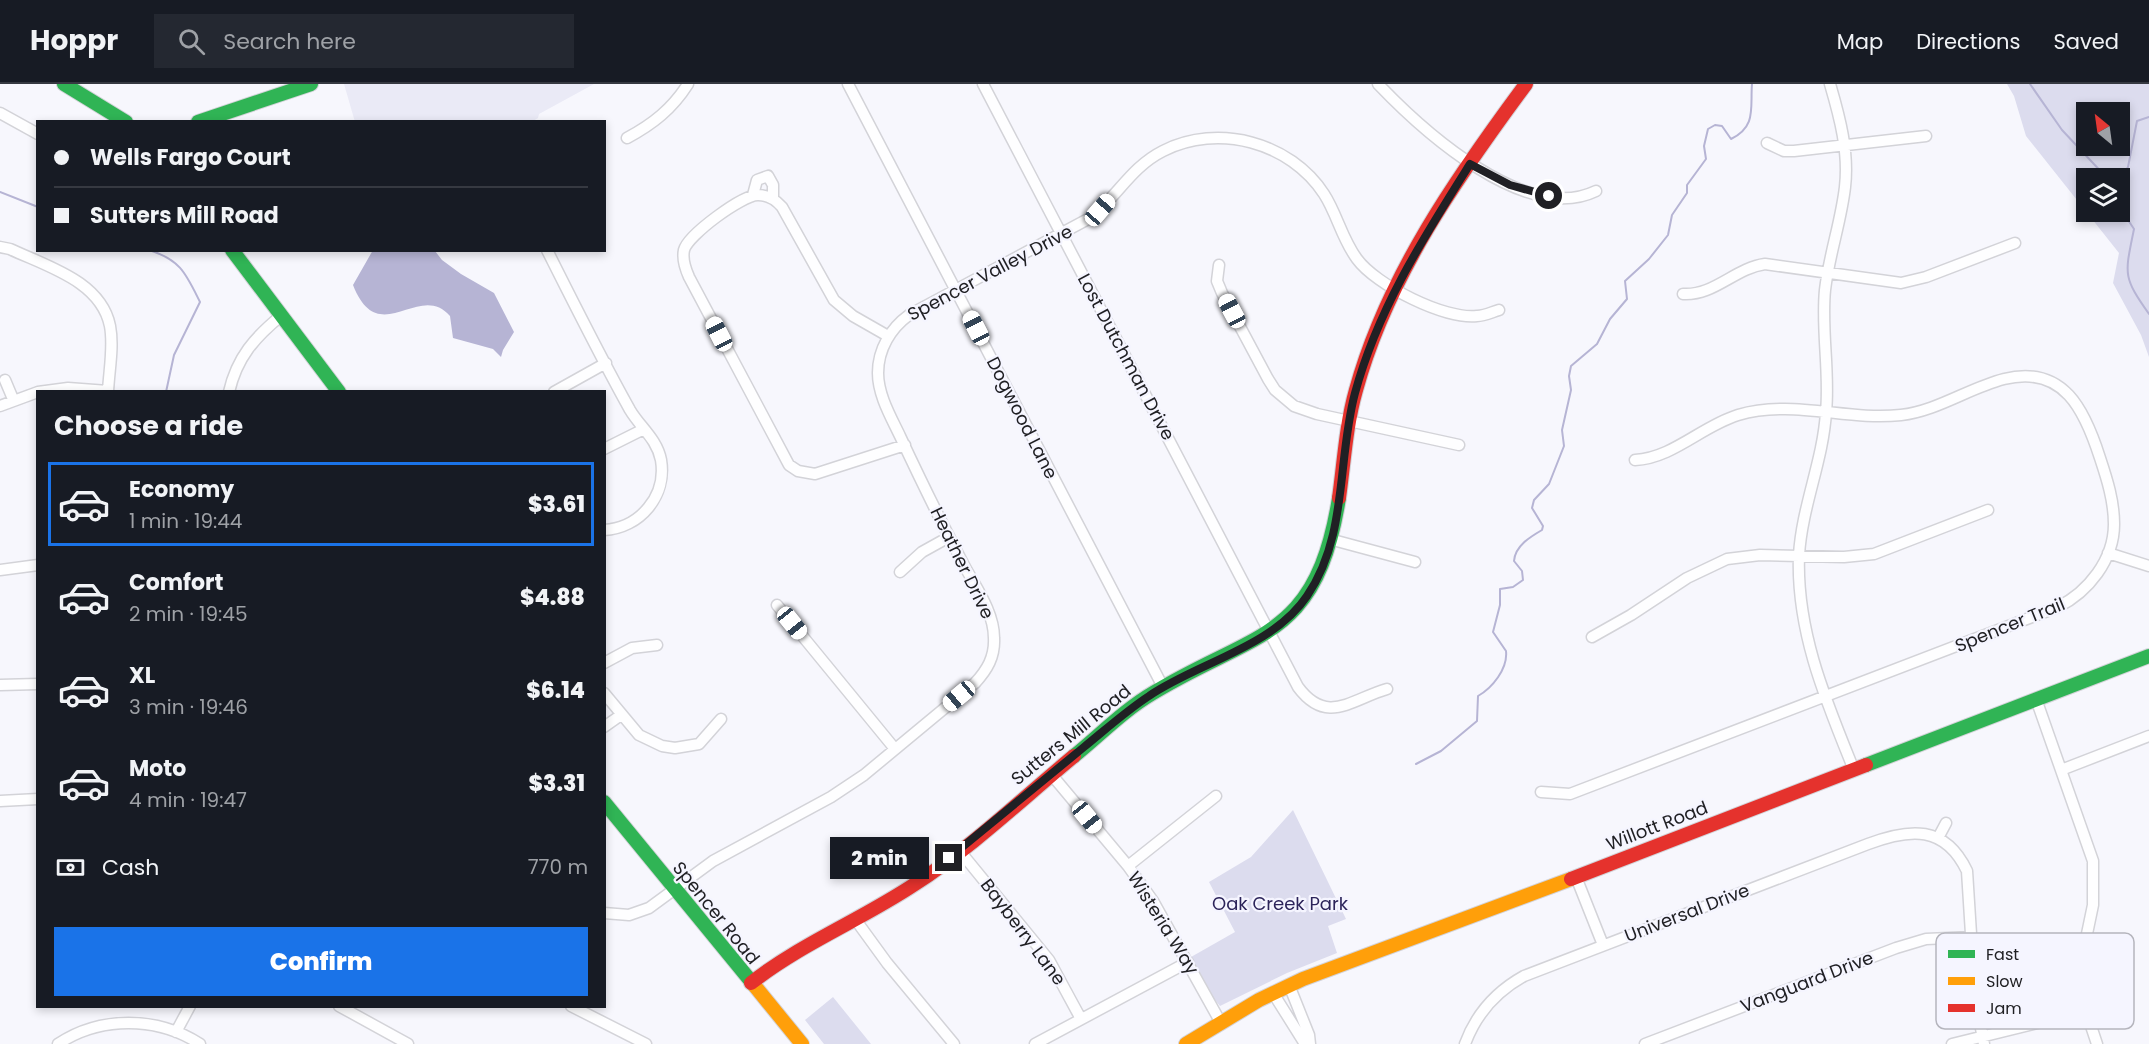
<!DOCTYPE html>
<meta charset="utf-8">
<style>
body{margin:0;font-family:Poppins,sans-serif;background:#242831;color:#f1f3f6;height:100vh;display:flex;flex-direction:column;font-size:22px;white-space:nowrap}
*{box-sizing:border-box;margin:0}
p{font-size:20px;color:#9ea1a6}
.icon{flex:none;width:33px;height:33px;fill:none;stroke:currentColor;stroke-width:2;stroke-linecap:round;stroke-linejoin:round}
.map{position:relative;flex:1;overflow:hidden}
.panel{position:absolute;left:36px;top:306px;width:570px;height:618px;display:flex;flex-direction:column;background:#171b24;border-radius:0px;box-shadow:0 3px 9px #0003}
.panel>*{flex:none}
.top-card{position:absolute;left:36px;top:36px;width:570px;height:132px;border-radius:0px;box-shadow:0 3px 9px #0003;display:grid;align-content:center;height:132px;padding:0 18px;background:#171b24}
.needle{width:39px;rotate:331deg}
.controls{position:absolute;left:2076px;top:18px;display:grid;gap:12px}
.controls a{display:grid;place-items:center;width:54px;height:54px;border-radius:0px;background:#171b24;box-shadow:0 3px 9px #0003;font-size:30px}
.end{position:absolute;width:27px;height:27px;margin:-14px;border:8px solid #202024;background:#fff;box-shadow:0 0 0 3px #fff}
.from{border-radius:50%}
.bubble{position:absolute;height:42px;border-radius:0px;background:#171b24;box-shadow:0 3px 9px #0003;font-size:20px;font-weight:800;line-height:42px;text-align:center}
.car{position:absolute;width:18px;height:36px;margin:-18px -9px;border-radius:8px;box-shadow:0 0 4px 2px #0007;background:linear-gradient(#fff 24%,#345 0 40%,#fff 0 76%,#345 0 86%,#fff 0)}
.top-card b{display:flex;align-items:center;gap:21px;height:57px;font-size:22px}
.top-card b+b{border-top:2px solid #363941}
.top-card i{width:15px;height:15px;background:#f1f3f6}
ul{padding:0;list-style:none}
li{display:flex;align-items:center;gap:18px;height:84px;margin:0 12px 9px;padding:0 6px;border:3px solid transparent;border-radius:0px}
li div{flex:1}
li b{display:block;font-size:22px}
li em{font-style:normal;font-weight:800}
li.current{border-color:#1a73e8}
li>.icon{width:54px;height:54px;stroke-width:1.5}
h2{padding:0 18px;font-size:27px;line-height:72px}
.pay{display:flex;align-items:center;gap:15px;height:66px;padding:0 18px;font-size:22px}
.pay p{margin-inline-start:auto}
.action{display:flex;gap:12px;margin-top:auto;padding:12px 18px}
.action a{flex:1;height:69px;border-radius:0px;background:#1a73e8;color:#fff;font-size:24px;font-weight:800;line-height:69px;text-align:center}
header{display:flex;align-items:center;gap:36px;box-sizing:border-box;height:84px;padding:0 30px;background:#171b24;border-bottom:2px solid #363941}
header strong{font-size:28px}
nav{display:flex;gap:33px;margin-inline-start:auto;font-size:21px}
.search{width:420px;height:54px;background:#242831;display:flex;align-items:center;gap:15px;box-sizing:border-box;padding:0 21px;border-radius:0px;color:#9ea1a6;font-size:22px}
.map>svg:first-child{display:block}
.built{fill:#eaeaf6}
.green{fill:#dcdcee;fill-rule:evenodd}
.water{fill:#b6b4d4}
.lines{fill:none;stroke-linecap:round;stroke-linejoin:round}
.stream{stroke:#b6b4d4;stroke-width:2}
.street-casing{stroke:#d3d3d8;stroke-width:13}
.fast-casing{stroke:#d3d3d8;stroke-width:16}
.slow-casing{stroke:#d3d3d8;stroke-width:16}
.jam-casing{stroke:#d3d3d8;stroke-width:16}
.street{stroke:#fefeff;stroke-width:10}
.fast{stroke:#30b455;stroke-width:14}
.slow{stroke:#ff9f0a;stroke-width:14}
.jam{stroke:#e5322d;stroke-width:14}
.route{stroke:#202024;stroke-width:8}
.labels{text-anchor:middle;stroke-width:4.5;stroke-linejoin:round;paint-order:stroke}
.street-label{font-size:18px;fill:#202024;stroke:#f5f5ff}
.park-label{font-size:18px;fill:#2c245a;stroke:#f5f5ff}
.key{fill:#f5f5ff;stroke:#b5b5bd;stroke-width:1.5}
.key-label{font-size:16px;fill:#202024}
</style>
<header>
<strong>Hoppr</strong>
<div class="search"><svg class="icon" aria-label="search" viewBox="0 0 24 24"><circle cx="10" cy="10" r="6"/><path d="M15 15l6 6"/></svg>Search here</div>
<nav><a>Map</a><a>Directions</a><a>Saved</a></nav>
</header>
<div class="map">
<svg width="2149" height="960" viewBox="0 0 2149 960">
<rect width="100%" height="100%" fill="#f7f7fd"/>
<path class="built" d="M 344,0 L 594,0 L 539,30 L 538,34 L 533,37 L 355,38 Z"/>
<path class="green" d="M 2007,0 L 2149,0 L 2149,273 L 2141,251 L 2113,199 L 2119,169 L 2026,52 L 2014,12 ZM 2120,28 L 2120,62 L 2086,62 L 2086,28 ZM 2086,94 L 2120,94 L 2120,128 L 2086,128 Z
M 1293,726 L 1346,835 L 1328,842 L 1337,869 L 1287,889 L 1220,922 L 1214,915 L 1191,873 L 1235,848 L 1209,798 L 1251,773 Z
M 833,913 L 871,960 L 824,960 L 805,936 Z"/>
<path class="water" d="M 373,166 L 435,167 L 442,176 L 461,190 L 494,209 L 514,248 L 503,266 L 501,273 L 493,265 L 453,254 L 450,232 C 419,196 379,267 353,201 Z"/>
<g class="lines">
<path class="stream" d="M 2030,0 L 2062,46 L 2107,94
M 2120,95 L 2128,83 L 2137,37 L 2149,33
M 0,108 L 38,123
M 2120,114 L 2122,127 L 2134,145 C 2125,190 2122,192 2149,230
M 149,166 C 181,176 186,190 200,218 L 174,271 L 166,308
M 1416,680 L 1441,667 L 1477,637 L 1478,612 C 1492,604 1508,585 1506,567 L 1493,548 L 1500,521 L 1500,505 L 1513,503 L 1523,496 L 1522,487 L 1514,477 C 1515,462 1530,453 1542,446 L 1543,442 L 1532,424 L 1534,416 L 1549,400 L 1564,362 L 1562,346 L 1571,306 L 1569,292 L 1571,282 L 1597,260 L 1610,235 L 1627,215 L 1625,197 L 1649,175 L 1668,151 L 1672,131 L 1687,109 L 1687,101 L 1706,75 L 1704,62 L 1708,45 L 1715,41 L 1722,42 L 1731,55 C 1757,42 1750,24 1752,0"/>
<defs>
<path id="street" d="M 848,0 L 1163,603
M 983,0 L 1298,603 C 1327,642 1352,615 1387,605
M 1378,0 C 1423,47 1526,141 1596,107
M 1830,0 C 1840,34 1849,68 1845,103 C 1841,138 1829,171 1825,206 C 1821,246 1830,288 1826,328 C 1823,377 1802,422 1799,471 C 1796,547 1826,617 1854,686
M 0,29 L 38,50
M 627,54 C 653,40 672,25 688,0
M 1767,59 L 1784,67 L 1794,67 L 1926,52
M 753,111 L 757,96 L 768,92 L 773,101 L 773,114
M 0,163 L 10,165 C 46,182 101,197 110,242 C 114,263 109,286 108,308
M 547,166 C 574,220 601,274 630,326 C 640,343 657,355 661,376 C 667,412 640,444 604,446
M 1219,181 L 1217,197 L 1222,209 L 1268,295 L 1275,306 L 1294,322 L 1317,330 L 1459,361
M 1683,210 C 1714,212 1735,184 1765,180 L 1901,199 L 1926,193 L 2015,159
M 888,252 L 853,232 L 834,216 L 782,123 C 775,115 768,111 758,111 C 742,111 688,151 684,166 C 682,175 685,184 689,193 L 789,381 L 798,387 L 815,390 L 905,361
M 5,296 L 13,315
M 38,308 L 68,304 L 108,307
M 229,308 C 237,273 255,253 282,231
M 554,308 L 606,279
M 0,322 L 38,308
M 604,365 L 644,345
M 1333,456 L 1415,478
M 2108,469 L 2149,482
M 0,486 L 38,481
M 900,488 L 922,468 L 949,453
M 777,521 L 895,665
M 1592,553 L 1631,531 L 1687,494 L 1727,475 L 1760,471 L 1844,473 L 1874,470 L 1988,426
M 604,579 L 632,564 L 657,561
M 0,601 L 38,600
M 604,609 L 639,651 L 662,662 L 675,664 L 699,660 L 721,635
M 2036,615 L 2093,777 L 2093,821 L 2083,869 L 2081,897 L 2086,927 L 2097,960
M 604,643 L 621,631
M 2061,686 L 2149,652
M 1051,690 L 1128,782 L 1153,817 L 1221,939
M 1541,708 L 1570,710 L 2058,523 C 2088,508 2114,476 2114,440 C 2114,417 2107,395 2100,374 C 2085,327 2064,280 2004,295 C 1969,304 1937,327 1901,331 C 1846,337 1793,315 1738,331 C 1702,342 1673,374 1635,376
M 0,717 L 38,715
M 1938,754 L 1946,739
M 959,766 L 1049,876 L 1081,935
M 1128,782 L 1216,712
M 1576,793 L 1603,861
M 604,829 L 629,831 L 649,824 L 713,777 L 831,713 L 864,691 L 975,599 C 987,586 995,573 994,554 C 994,529 977,505 965,483 C 942,440 921,397 900,352 C 891,333 878,311 878,289 C 878,265 891,244 909,231 L 1090,134 C 1117,113 1131,83 1163,67 C 1218,39 1290,58 1324,110 C 1337,130 1342,155 1357,175 C 1376,201 1445,236 1477,232 C 1485,232 1492,228 1499,226
M 855,835 L 887,879 L 954,960
M 1289,901 L 1309,951 L 1310,960
M 1273,909 L 1305,960
M 339,922 L 408,960
M 571,922 L 646,960
M 176,948 L 190,922
M 58,960 C 100,932 157,932 200,960
M 1035,960 L 1188,878
M 1465,960 C 1476,930 1497,907 1524,892 L 1868,760 C 1910,744 1945,741 1967,787 L 1975,913 L 1984,960
M 1645,960 L 1896,864 L 1926,855 L 1972,853
M 1952,960 L 2086,927"/>
<path id="fast" d="M 64,0 L 126,38
M 198,38 L 311,0
M 232,166 L 339,308
M 1074,672 C 1100,651 1124,626 1153,609 C 1257,546 1316,557 1339,414
M 1866,681 L 2149,572
M 604,718 L 754,901"/>
<path id="slow" d="M 754,901 L 802,960
M 1186,960 L 1259,916 L 1303,895 L 1571,795"/>
<path id="jam" d="M 1339,414 C 1344,378 1346,341 1356,306 C 1387,193 1457,93 1526,0
M 1571,795 L 1866,681
M 751,899 C 802,859 861,836 915,800 C 972,763 1022,715 1074,672"/>
</defs>
<use href="#street" class="street-casing"/>
<use href="#fast" class="fast-casing"/>
<use href="#slow" class="slow-casing"/>
<use href="#jam" class="jam-casing"/>
<use href="#street" class="street"/>
<use href="#fast" class="fast"/>
<use href="#slow" class="slow"/>
<use href="#jam" class="jam"/>
</g>
<g class="lines">
<path class="route" d="M 949,774 C 994,737 1039,700 1084,663 C 1105,646 1126,627 1149,612 C 1197,579 1273,563 1307,512 C 1348,452 1337,376 1355,309 C 1378,224 1424,153 1470,80 L 1510,101 L 1549,112"/>
</g>
<g class="labels">
<g class="street-label">
<text transform="translate(990 189) rotate(-28)" y="6">Spencer Valley Drive</text>
<text transform="translate(1126 273) rotate(62)" y="6">Lost Dutchman Drive</text>
<text transform="translate(1022 334) rotate(63)" y="6">Dogwood Lane</text>
<text transform="translate(962 479) rotate(64)" y="6">Heather Drive</text>
<text transform="translate(2010 541) rotate(-22)" y="6">Spencer Trail</text>
<text transform="translate(1071 651) rotate(-39)" y="6">Sutters Mill Road</text>
<text transform="translate(1657 742) rotate(-21)" y="6">Willott Road</text>
<text transform="translate(716 829) rotate(51)" y="6">Spencer Road</text>
<text transform="translate(1687 829) rotate(-21)" y="6">Universal Drive</text>
<text transform="translate(1163 839) rotate(58)" y="6">Wisteria Way</text>
<text transform="translate(1023 848) rotate(53)" y="6">Bayberry Lane</text>
<text transform="translate(1807 898) rotate(-21)" y="6">Vanguard Drive</text>
</g>
<g class="park-label">
<text x="1280" y="826">Oak Creek Park</text>
</g>
</g>
<rect x="1936" y="849" width="198" height="96" rx="9" class="key"/>
<rect x="1948" y="866" width="27" height="8" fill="#30b455"/>
<rect x="1948" y="893" width="27" height="8" fill="#ff9f0a"/>
<rect x="1948" y="920" width="27" height="8" fill="#e5322d"/>
<g class="key-label">
<text x="1986" y="876">Fast</text>
<text x="1986" y="903">Slow</text>
<text x="1986" y="930">Jam</text>
</g>
</svg>
<div class="controls">
<a><svg class="needle" viewBox="-14 -14 28 28"><path d="M0-13l5 13h-10z" fill="#e53935"/><path d="M0 13l5-13h-10z" fill="#9ea1a6"/></svg></a>
<a><svg class="icon" aria-label="layers" viewBox="0 0 24 24"><path d="M12 4l9 5-9 5-9-5zM3 14l9 5 9-5"/></svg></a>
</div>
<i class="end from" style="left:1549px;top:112px"></i>
<i class="end" style="left:949px;top:774px"></i>
<div class="bubble" style="left:830px;top:753px;width:99px">2 min</div>
<i class="car" style="left:1100px;top:126px;rotate:41deg"></i>
<i class="car" style="left:1232px;top:227px;rotate:332deg"></i>
<i class="car" style="left:976px;top:244px;rotate:333deg"></i>
<i class="car" style="left:719px;top:250px;rotate:333deg"></i>
<i class="car" style="left:792px;top:539px;rotate:141deg"></i>
<i class="car" style="left:959px;top:612px;rotate:230deg"></i>
<i class="car" style="left:1087px;top:733px;rotate:141deg"></i>
<div class="top-card">
<b><i class="from"></i>Wells Fargo Court</b>
<b><i></i>Sutters Mill Road</b>
</div>
<section class="panel">
<h2>Choose a ride</h2>
<ul>
<li class="current"><svg class="icon" aria-label="car" viewBox="0 0 24 24"><path d="M5 17H2v-5l4-1 3-4h7l3 4 3 1v5h-3M9 17h6M6 11h13"/><circle cx="7" cy="17" r="2"/><circle cx="17" cy="17" r="2"/></svg><div><b>Economy</b><p>1 min · 19:44</p></div><em>$3.61</em></li>
<li><svg class="icon" aria-label="car" viewBox="0 0 24 24"><path d="M5 17H2v-5l4-1 3-4h7l3 4 3 1v5h-3M9 17h6M6 11h13"/><circle cx="7" cy="17" r="2"/><circle cx="17" cy="17" r="2"/></svg><div><b>Comfort</b><p>2 min · 19:45</p></div><em>$4.88</em></li>
<li><svg class="icon" aria-label="car" viewBox="0 0 24 24"><path d="M5 17H2v-5l4-1 3-4h7l3 4 3 1v5h-3M9 17h6M6 11h13"/><circle cx="7" cy="17" r="2"/><circle cx="17" cy="17" r="2"/></svg><div><b>XL</b><p>3 min · 19:46</p></div><em>$6.14</em></li>
<li><svg class="icon" aria-label="car" viewBox="0 0 24 24"><path d="M5 17H2v-5l4-1 3-4h7l3 4 3 1v5h-3M9 17h6M6 11h13"/><circle cx="7" cy="17" r="2"/><circle cx="17" cy="17" r="2"/></svg><div><b>Moto</b><p>4 min · 19:47</p></div><em>$3.31</em></li>
</ul>
<div class="pay"><svg class="icon" aria-label="cash" viewBox="0 0 24 24"><path d="M3 7h18v10H3z"/><circle cx="12" cy="12" r="2"/></svg>Cash<p>770 m</p></div>
<div class="action"><a>Confirm</a></div>
</section>
</div>
